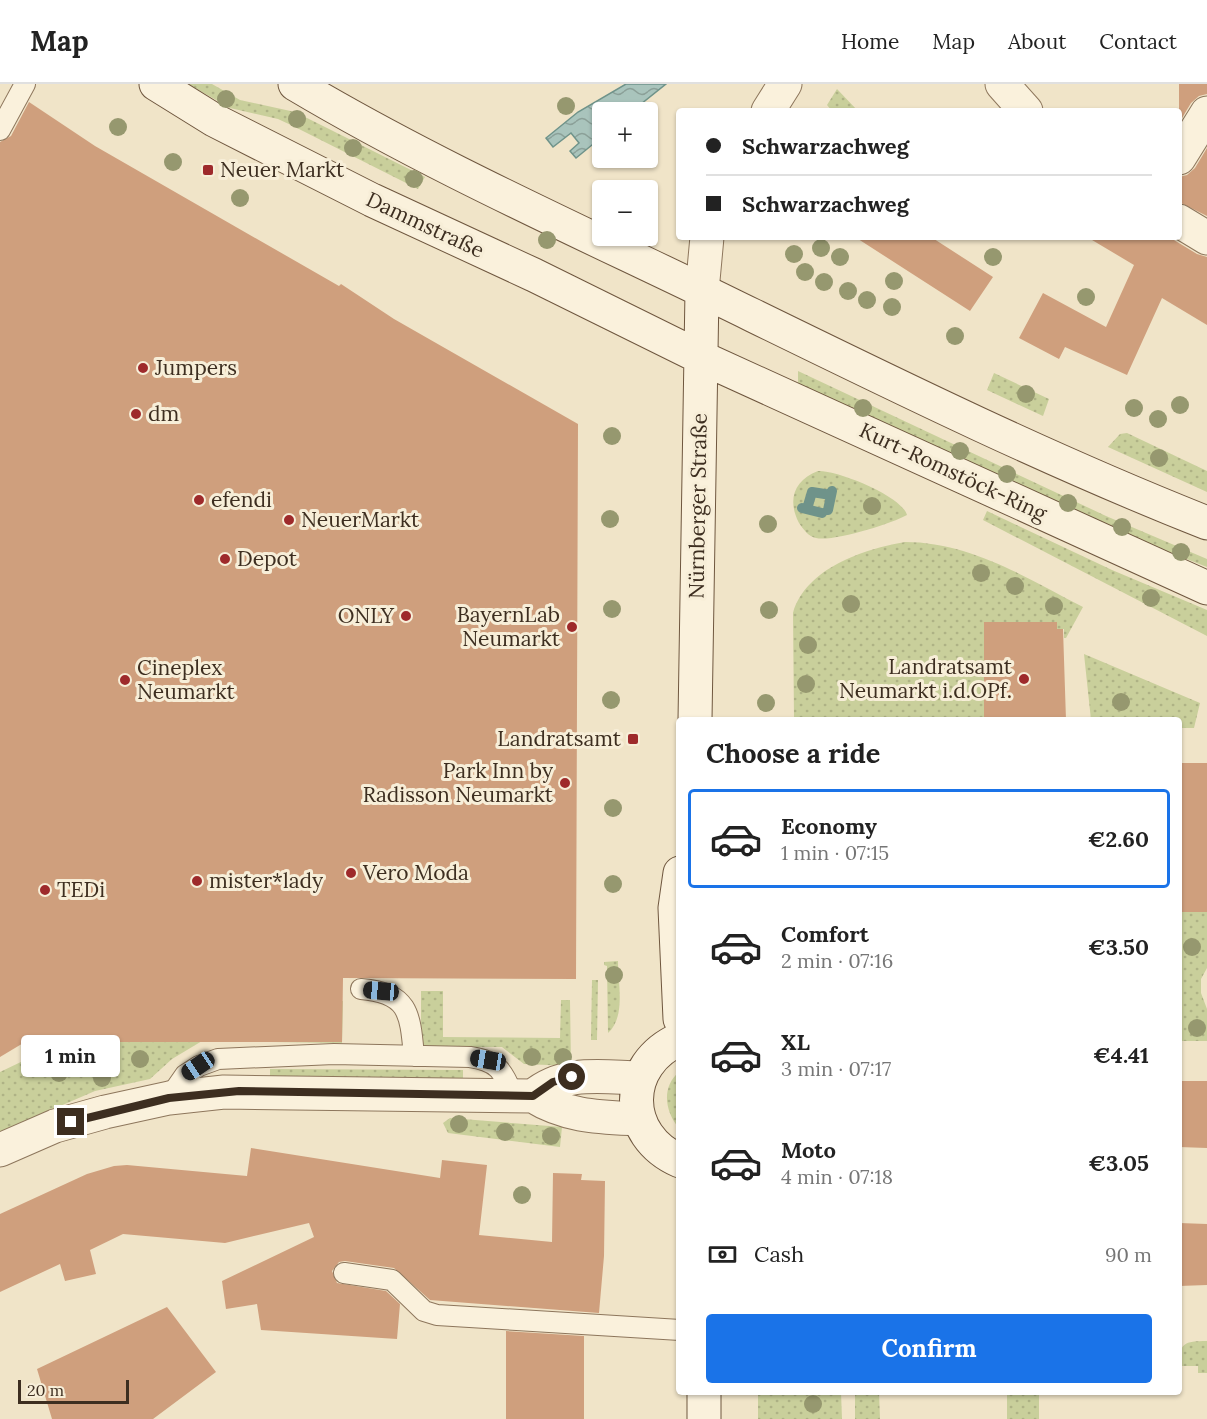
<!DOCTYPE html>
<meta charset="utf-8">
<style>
body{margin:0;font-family:Lora,serif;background:#f2f2f2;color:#222;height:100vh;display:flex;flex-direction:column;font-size:22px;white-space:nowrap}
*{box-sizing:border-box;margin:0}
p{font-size:20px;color:#767676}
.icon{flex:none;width:33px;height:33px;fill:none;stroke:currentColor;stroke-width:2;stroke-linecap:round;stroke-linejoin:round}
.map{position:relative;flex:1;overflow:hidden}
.drawer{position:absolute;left:676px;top:633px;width:506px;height:678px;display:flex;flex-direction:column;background:#fff;border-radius:6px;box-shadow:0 2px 4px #0004}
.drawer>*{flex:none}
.top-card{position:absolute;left:676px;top:24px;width:506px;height:132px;border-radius:6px;box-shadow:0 2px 4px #0004;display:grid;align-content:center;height:132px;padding:0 30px;background:#fff}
.tools{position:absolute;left:592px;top:18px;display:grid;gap:12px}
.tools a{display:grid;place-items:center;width:66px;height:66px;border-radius:6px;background:#fff;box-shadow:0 2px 4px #0004;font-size:30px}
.scale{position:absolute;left:18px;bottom:15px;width:111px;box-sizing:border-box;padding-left:6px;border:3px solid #3d2e20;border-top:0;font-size:16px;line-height:21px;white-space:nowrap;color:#3d2e20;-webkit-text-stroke:4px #f7eed8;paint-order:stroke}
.end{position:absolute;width:27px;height:27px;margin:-14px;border:8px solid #3d2e20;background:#fff;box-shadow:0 0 0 3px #fff}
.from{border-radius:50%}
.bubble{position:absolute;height:42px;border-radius:6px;background:#fff;box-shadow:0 2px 4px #0004;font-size:20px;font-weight:700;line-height:42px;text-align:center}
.car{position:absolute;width:18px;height:36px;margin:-18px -9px;border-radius:8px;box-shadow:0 0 4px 2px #0007;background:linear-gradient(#222 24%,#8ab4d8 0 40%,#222 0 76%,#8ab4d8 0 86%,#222 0)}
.top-card b{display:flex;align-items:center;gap:21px;height:57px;font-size:22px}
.top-card b+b{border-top:2px solid #e0e0e0}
.top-card i{width:15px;height:15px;background:#222}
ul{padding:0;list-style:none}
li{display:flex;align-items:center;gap:18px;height:99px;margin:0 12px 9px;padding:0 18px;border:3px solid transparent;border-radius:6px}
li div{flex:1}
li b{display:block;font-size:22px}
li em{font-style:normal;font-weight:700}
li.on{border-color:#1a73e8}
li>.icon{width:54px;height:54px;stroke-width:1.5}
h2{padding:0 30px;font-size:27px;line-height:72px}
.pay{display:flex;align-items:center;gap:15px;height:66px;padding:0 30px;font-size:22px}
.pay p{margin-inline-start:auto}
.cta{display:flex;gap:12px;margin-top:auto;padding:12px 30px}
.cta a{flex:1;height:69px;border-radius:6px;background:#1a73e8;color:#fff;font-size:24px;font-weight:700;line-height:69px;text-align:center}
header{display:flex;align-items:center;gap:36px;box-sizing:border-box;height:84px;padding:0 30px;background:#fff;border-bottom:2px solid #e0e0e0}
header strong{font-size:28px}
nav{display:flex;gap:33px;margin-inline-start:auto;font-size:21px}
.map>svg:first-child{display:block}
.grass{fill:url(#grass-dots)}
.water{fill:url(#water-waves);stroke:#6f938a;stroke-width:1.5}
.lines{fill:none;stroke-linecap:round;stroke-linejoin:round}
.stream{stroke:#6f938a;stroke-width:10}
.building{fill:#cf9f7d}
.lane-casing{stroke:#8d765c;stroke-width:22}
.street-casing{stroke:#8d765c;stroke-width:35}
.secondary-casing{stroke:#6f573f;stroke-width:35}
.lane{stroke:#faf1dc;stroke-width:20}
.street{stroke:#faf1dc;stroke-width:33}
.secondary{stroke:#faf1dc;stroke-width:33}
.tree{fill:#96986f}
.route{stroke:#3d2e20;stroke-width:8}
.poi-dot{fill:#9e2a2b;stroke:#f7eed8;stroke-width:2}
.labels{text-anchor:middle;stroke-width:6;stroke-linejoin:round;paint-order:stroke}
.poi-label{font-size:21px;fill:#3d2e20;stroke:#f7eed8;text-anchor:start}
.street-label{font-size:21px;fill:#3d2e20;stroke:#f7eed8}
</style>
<header>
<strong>Map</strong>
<nav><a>Home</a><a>Map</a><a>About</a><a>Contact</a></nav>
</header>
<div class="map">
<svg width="1207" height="1335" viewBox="0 0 1207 1335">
<defs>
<pattern id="grass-dots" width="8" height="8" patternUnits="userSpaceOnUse" patternTransform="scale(1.5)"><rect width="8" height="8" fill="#c9cf9b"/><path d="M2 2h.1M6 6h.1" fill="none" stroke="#aeb285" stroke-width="1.8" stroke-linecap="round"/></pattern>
<pattern id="water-waves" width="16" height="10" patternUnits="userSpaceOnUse" patternTransform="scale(1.5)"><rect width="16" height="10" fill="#a9c4bc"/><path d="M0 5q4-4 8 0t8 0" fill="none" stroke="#8ba098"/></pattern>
</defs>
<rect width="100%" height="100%" fill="#f0e4c8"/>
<path class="grass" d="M 188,0 L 212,0 L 240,16 L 295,28 L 425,93 L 418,105 L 293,42 L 278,35 L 230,24 Z
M 837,5 L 858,27 L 832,27 L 827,21 Z
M 798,287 L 1106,432 L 1207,475 L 1207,483 L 1138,456 L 798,301 Z
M 994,289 L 1049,315 L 1043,332 L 987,306 Z
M 1127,349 L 1207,387 L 1207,408 L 1108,363 L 1120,350 Z
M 818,387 C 837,386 902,412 907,431 C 891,440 833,458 816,454 C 809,453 803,445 799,439 C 787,416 794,396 818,387 Z
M 987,427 L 1112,486 L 1207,526 L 1207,552 L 983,436 Z
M 905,458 C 970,458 1027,494 1083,523 L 1066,554 L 1064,554 L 1064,545 L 1057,545 L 1057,538 L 984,539 L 984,636 L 794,636 L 793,529 C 806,484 864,465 905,458 Z
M 1084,570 L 1200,619 L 1194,644 L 1179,644 L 1179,636 L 1091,636 Z
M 1179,828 L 1207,828 L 1207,884 L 1201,895 L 1201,909 L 1207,925 L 1207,957 L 1179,957 Z
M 618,877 C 618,899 626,933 608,949 L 607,882 L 604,881 L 604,878 Z
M 592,896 L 598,896 L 597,956 L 591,956 Z
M 421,907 L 443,907 L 443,953 L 560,954 L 561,916 L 570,916 L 571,982 L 524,980 L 502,963 L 421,963 Z
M 96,915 L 343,917 L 342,959 L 202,957 L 172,975 L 150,995 L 95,1007 L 0,1048 L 0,988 L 25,976 L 64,976 L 65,958 L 25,958 Z
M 270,985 L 463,986 L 463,996 L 270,994 Z
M 679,988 L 679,1044 C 665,1028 661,1003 679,988 Z
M 450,1034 L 562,1043 L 560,1063 L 448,1049 L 443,1039 Z
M 1207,1257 L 1207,1289 L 1198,1289 L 1198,1282 L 1179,1282 C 1179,1259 1184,1257 1207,1257 Z
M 758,1308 L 841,1308 L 842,1335 L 758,1335 Z
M 855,1308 L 879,1308 L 880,1335 L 855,1335 Z
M 1007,1308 L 1039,1308 L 1039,1335 L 1007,1335 Z"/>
<path class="water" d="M 626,0 L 666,0 L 631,28 L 603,28 L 603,52 L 576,74 L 570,67 L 579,59 L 571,49 L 553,63 L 546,54 L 578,28 Z"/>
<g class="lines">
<path class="stream" d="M 802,424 L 822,429
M 807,425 L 812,408 L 831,411
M 828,426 L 832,407"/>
</g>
<path class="building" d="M 1179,0 L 1207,0 L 1207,10 L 1199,12 L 1191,19 L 1179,39 Z
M 29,18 L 95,62 L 339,202 L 341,200 L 394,235 L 578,340 L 576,895 L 343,894 L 342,958 L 25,958 L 0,973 L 0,58 L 11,52 Z
M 1207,64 L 1207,132 L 1179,118 L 1179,93 L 1187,91 L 1195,84 Z
M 855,153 L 931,153 L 993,193 L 970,227 Z
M 1087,153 L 1169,153 L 1197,170 L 1207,173 L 1207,241 L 1162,214 L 1127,291 L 1065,263 L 1059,275 L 1019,254 L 1043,209 L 1106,243 L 1134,181 Z
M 984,538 L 1057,538 L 1057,545 L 1063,545 L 1066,636 L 984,636 Z
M 1179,679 L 1207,679 L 1207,828 L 1179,828 Z
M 1179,997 L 1207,997 L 1207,1064 L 1179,1063 Z
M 251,1064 L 440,1094 L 442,1076 L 487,1081 L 479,1151 L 552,1158 L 553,1089 L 582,1090 L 581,1096 L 605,1097 L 604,1172 L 599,1229 L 430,1216 L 394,1184 L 345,1177 L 339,1178 L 332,1187 L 337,1199 L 386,1207 L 400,1220 L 397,1255 L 261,1246 L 257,1220 L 226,1225 L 222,1197 L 314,1153 L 309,1139 L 225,1159 L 123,1150 L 90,1166 L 96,1190 L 65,1197 L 60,1180 L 0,1208 L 0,1130 L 87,1090 L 114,1082 L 127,1081 L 247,1092 Z
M 1179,1139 L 1207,1140 L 1207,1201 L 1179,1202 Z
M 167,1223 L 216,1288 L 153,1335 L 52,1335 L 37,1285 Z
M 506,1247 L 584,1252 L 584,1335 L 506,1335 Z"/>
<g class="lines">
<defs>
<path id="lane" d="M 0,46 L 25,0
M 361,905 C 409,909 410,929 414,972
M 169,1014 L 185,991 L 199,982 L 218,975 L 334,970 L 470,973 C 498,977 502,986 513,1011
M 344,1189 L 392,1196 L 424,1227 L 437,1231 L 680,1246"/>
<path id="street" d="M 1002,0 L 1026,27
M 768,27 L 785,0
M 1179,74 L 1207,29
M 1179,137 L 1207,154
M 702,207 L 707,153
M 533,1012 C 564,986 601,993 639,994
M 0,1066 L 55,1042 L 105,1028 L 169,1014 L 224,1008 L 533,1012 C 567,1033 600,1033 639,1035"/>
<path id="secondary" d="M 156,0 L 214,36 L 372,116 L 534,191 L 700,273 L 1207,504
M 295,0 C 426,78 566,141 703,207 C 869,288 1035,371 1207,439
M 695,636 L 702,207
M 680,789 L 675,824 L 680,935
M 680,955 C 622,980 622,1052 680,1077
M 704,1335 L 704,1308"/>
</defs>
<use href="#lane" class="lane-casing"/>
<use href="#street" class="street-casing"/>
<use href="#secondary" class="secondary-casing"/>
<use href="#lane" class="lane"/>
<use href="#street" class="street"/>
<use href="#secondary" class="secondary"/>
</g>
<g class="tree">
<circle cx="226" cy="15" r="9"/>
<circle cx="566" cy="22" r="9"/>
<circle cx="297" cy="35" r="9"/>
<circle cx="118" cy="43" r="9"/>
<circle cx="353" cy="64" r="9"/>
<circle cx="173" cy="78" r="9"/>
<circle cx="414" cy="95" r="9"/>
<circle cx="240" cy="114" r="9"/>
<circle cx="547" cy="156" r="9"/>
<circle cx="821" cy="164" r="9"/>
<circle cx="794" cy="170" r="9"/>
<circle cx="840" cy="173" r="9"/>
<circle cx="993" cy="173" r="9"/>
<circle cx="805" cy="188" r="9"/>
<circle cx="894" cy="197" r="9"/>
<circle cx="824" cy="198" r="9"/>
<circle cx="848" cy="207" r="9"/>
<circle cx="1086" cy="213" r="9"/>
<circle cx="867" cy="216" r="9"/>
<circle cx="892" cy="223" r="9"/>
<circle cx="955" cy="252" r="9"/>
<circle cx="1026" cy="310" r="9"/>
<circle cx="1180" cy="321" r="9"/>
<circle cx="863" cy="324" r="9"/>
<circle cx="1134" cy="324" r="9"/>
<circle cx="1158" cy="335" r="9"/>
<circle cx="612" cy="352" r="9"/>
<circle cx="960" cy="367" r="9"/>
<circle cx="1159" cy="374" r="9"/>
<circle cx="1007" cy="390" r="9"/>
<circle cx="1068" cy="419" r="9"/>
<circle cx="872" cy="422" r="9"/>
<circle cx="610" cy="435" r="9"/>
<circle cx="768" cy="440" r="9"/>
<circle cx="1122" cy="443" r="9"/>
<circle cx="1181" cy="468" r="9"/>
<circle cx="981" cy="489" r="9"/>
<circle cx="1015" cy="502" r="9"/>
<circle cx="1151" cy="514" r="9"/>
<circle cx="851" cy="520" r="9"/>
<circle cx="1054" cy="522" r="9"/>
<circle cx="612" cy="525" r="9"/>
<circle cx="769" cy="526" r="9"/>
<circle cx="808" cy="561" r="9"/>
<circle cx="806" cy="600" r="9"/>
<circle cx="611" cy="616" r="9"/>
<circle cx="1121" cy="618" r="9"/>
<circle cx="766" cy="619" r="9"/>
<circle cx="613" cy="724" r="9"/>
<circle cx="613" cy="800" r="9"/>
<circle cx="1192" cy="863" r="9"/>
<circle cx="614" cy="891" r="9"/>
<circle cx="1197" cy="944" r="9"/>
<circle cx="532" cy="973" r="9"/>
<circle cx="563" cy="973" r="9"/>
<circle cx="140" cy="975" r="9"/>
<circle cx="59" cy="989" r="9"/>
<circle cx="102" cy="994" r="9"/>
<circle cx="459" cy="1040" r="9"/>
<circle cx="505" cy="1048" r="9"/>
<circle cx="551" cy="1052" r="9"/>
<circle cx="522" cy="1111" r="9"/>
<circle cx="813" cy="1320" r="9"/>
</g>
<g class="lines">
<path class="route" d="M 71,1038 L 169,1014 L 239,1007 L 533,1012 L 553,998 L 572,993"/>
</g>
<g class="poi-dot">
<rect x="202" y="80" width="12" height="12" rx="3"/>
<circle cx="143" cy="284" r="6"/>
<circle cx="136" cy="330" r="6"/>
<circle cx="199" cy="416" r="6"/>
<circle cx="289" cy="436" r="6"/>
<circle cx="225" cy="475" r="6"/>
<circle cx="406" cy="532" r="6"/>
<circle cx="572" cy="543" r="6"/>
<circle cx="1024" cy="595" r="6"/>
<circle cx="125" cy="596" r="6"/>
<rect x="627" y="649" width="12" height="12" rx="3"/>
<circle cx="565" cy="699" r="6"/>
<circle cx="351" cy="789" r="6"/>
<circle cx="197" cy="797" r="6"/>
<circle cx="45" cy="806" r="6"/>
</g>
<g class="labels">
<g class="poi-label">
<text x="220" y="93">Neuer Markt</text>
<text x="155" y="291">Jumpers</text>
<text x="148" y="337">dm</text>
<text x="211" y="423">efendi</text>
<text x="301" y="443">NeuerMarkt</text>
<text x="237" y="482">Depot</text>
<text x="560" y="538" text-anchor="end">BayernLab<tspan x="560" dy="24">Neumarkt</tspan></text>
<text x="394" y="539" text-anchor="end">ONLY</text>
<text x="1012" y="590" text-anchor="end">Landratsamt<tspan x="1012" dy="24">Neumarkt i.d.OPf.</tspan></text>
<text x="137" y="591">Cineplex<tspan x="137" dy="24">Neumarkt</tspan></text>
<text x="621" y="662" text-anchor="end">Landratsamt</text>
<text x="553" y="694" text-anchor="end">Park Inn by<tspan x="553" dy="24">Radisson Neumarkt</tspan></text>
<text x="363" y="796">Vero Moda</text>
<text x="209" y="804">mister*lady</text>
<text x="57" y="813">TEDi</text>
</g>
<g class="street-label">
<text transform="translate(425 141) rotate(25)" y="7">Dammstraße</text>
<text transform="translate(953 388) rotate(25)" y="7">Kurt-Romstöck-Ring</text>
<text transform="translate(698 422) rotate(-89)" y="7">Nürnberger Straße</text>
</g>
</g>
</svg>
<div class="tools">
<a>+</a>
<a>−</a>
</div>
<div class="scale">20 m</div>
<i class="end from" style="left:572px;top:993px"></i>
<i class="end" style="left:71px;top:1038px"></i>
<div class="bubble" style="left:21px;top:951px;width:99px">1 min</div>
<i class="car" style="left:381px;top:907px;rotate:275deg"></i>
<i class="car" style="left:488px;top:976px;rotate:279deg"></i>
<i class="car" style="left:198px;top:982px;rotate:236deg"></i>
<div class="top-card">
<b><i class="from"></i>Schwarzachweg</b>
<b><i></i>Schwarzachweg</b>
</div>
<section class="drawer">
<h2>Choose a ride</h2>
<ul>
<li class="on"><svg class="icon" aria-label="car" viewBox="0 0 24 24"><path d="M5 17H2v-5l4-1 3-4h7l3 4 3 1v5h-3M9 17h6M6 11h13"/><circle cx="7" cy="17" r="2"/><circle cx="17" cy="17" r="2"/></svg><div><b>Economy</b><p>1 min · 07:15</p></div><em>€2.60</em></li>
<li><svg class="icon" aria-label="car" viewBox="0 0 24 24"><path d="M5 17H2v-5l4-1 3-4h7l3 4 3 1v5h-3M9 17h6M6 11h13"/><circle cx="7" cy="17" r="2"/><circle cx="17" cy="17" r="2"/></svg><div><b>Comfort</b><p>2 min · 07:16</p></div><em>€3.50</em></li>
<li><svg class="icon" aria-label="car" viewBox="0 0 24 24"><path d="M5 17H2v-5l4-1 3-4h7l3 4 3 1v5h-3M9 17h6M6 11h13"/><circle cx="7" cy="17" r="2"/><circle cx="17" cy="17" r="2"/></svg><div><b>XL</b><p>3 min · 07:17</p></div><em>€4.41</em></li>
<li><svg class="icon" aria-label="car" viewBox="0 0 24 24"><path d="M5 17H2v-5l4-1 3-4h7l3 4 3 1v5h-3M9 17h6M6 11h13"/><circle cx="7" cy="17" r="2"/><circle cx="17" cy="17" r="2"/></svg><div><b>Moto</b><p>4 min · 07:18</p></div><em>€3.05</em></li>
</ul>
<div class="pay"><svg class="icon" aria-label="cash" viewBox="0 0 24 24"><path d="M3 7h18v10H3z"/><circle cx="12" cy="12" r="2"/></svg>Cash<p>90 m</p></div>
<div class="cta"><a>Confirm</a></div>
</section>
</div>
